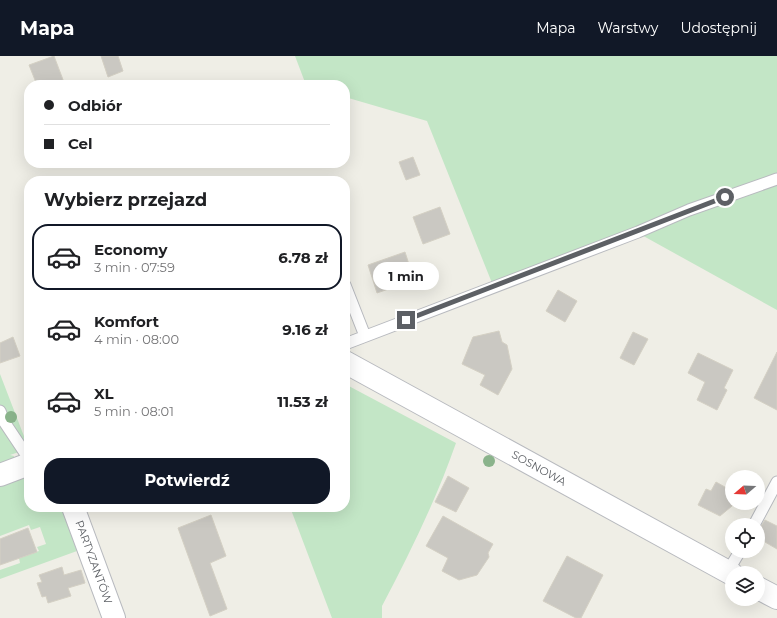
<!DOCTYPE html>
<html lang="pl">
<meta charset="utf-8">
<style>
body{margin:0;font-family:Montserrat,sans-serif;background:#f2f2f2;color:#202124;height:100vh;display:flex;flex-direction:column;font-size:15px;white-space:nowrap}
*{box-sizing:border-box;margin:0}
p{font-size:13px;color:#757577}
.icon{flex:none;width:22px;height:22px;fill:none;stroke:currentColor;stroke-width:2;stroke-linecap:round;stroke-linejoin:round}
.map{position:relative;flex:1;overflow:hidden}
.panel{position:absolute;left:24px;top:120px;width:326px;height:336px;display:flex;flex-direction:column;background:#fff;border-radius:16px;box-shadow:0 4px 16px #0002}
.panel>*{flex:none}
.hud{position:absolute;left:24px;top:24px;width:326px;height:88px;border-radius:16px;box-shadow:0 4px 16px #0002;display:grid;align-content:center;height:88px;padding:0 20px;background:#fff}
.needle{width:26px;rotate:251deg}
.buttons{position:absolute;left:725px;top:414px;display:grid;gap:8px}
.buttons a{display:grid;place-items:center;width:40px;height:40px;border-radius:50%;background:#fff;box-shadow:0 4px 16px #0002;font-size:20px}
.end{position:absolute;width:18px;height:18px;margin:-9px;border:5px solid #5d6065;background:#fff;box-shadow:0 0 0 2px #fff}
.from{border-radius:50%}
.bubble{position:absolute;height:28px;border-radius:14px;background:#fff;box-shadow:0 4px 16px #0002;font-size:13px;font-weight:700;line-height:28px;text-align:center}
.hud b{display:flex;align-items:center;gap:14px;height:38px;font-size:15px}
.hud b+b{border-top:1px solid #e0e0e0}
.hud i{width:10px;height:10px;background:#202124}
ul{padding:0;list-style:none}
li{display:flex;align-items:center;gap:12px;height:66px;margin:0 8px 6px;padding:0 12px;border:2px solid transparent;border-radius:16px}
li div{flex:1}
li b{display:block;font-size:15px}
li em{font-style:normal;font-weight:700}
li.active{border-color:#111827}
li>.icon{width:36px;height:36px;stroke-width:1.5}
h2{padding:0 20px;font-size:18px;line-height:48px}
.cta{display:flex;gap:8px;margin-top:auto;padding:8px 20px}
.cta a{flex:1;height:46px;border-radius:16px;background:#111827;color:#fff;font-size:16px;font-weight:700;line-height:46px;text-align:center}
header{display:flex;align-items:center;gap:24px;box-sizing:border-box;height:56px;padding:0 20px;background:#111827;color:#fff}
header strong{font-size:19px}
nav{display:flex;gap:22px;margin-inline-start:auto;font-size:14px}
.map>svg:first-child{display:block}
.green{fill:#c3e6c6}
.building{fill:#cac8c2;stroke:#d4d0c4}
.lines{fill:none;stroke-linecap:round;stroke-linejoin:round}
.lane-casing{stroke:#b8babf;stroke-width:13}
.street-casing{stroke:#b8babf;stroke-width:24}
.lane{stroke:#fff;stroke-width:11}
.street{stroke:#fff;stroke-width:22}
.tree{fill:#8ab38b}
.route{stroke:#5d6065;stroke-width:5}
.labels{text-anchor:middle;stroke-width:3;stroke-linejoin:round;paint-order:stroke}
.street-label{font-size:11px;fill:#5d6065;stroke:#fff}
</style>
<header>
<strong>Mapa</strong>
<nav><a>Mapa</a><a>Warstwy</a><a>Udostępnij</a></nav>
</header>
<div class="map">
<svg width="777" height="562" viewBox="0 0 777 562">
<rect width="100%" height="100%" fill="#efeee6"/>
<path class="green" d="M 295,0 L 777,0 L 777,254 L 638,177 L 494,232 L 427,65 L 345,41 L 345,29 L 306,29 Z
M 0,318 L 27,388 L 29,388 L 29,394 L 25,394 L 10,399 L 14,400 L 13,405 L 0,410 Z
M 345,328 L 456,387 C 436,444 410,497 382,550 L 382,562 L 332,562 L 290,451 L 345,451 Z
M 29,419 L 29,451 L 61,451 L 77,495 L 0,523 L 0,514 L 20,507 L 19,502 L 39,495 L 37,491 L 46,488 L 40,471 L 31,474 L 29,469 L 0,480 L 0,430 Z"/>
<path class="building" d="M 54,0 L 65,29 L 37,29 L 29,9 Z
M 101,0 L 118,0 L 123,15 L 108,21 Z
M 413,101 L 420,119 L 406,124 L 399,106 Z
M 440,151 L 450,178 L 423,188 L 413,161 Z
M 405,196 L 414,224 L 377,237 L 368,209 Z
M 558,234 L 577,245 L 565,266 L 546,255 Z
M 499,275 L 502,286 L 507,289 L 512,313 L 498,339 L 480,329 L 485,319 L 462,308 L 473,281 Z
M 633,276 L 648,283 L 634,309 L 620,302 Z
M 13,281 L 20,300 L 0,307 L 0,287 Z
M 777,296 L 777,354 L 754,342 Z
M 698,297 L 733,314 L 724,332 L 727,334 L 717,354 L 697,344 L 705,326 L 688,317 Z
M 448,420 L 469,432 L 456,456 L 435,446 Z
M 716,426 L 732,435 L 732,450 L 720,460 L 698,449 L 706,433 L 711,435 Z
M 211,459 L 226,500 L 210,507 L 227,553 L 210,560 L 178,472 Z
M 443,460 L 493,488 L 488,497 L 489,501 L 477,519 L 459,524 L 442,515 L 448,502 L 426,490 Z
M 765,464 L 777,470 L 777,493 L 758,482 L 758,475 Z
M 28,472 L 37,496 L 0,509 L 0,483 Z
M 567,500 L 603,519 L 581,562 L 576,562 L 543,545 Z
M 62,511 L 64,519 L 81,514 L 85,527 L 68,532 L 71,540 L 48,547 L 46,540 L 42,541 L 37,527 L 42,526 L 39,519 Z"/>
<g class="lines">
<defs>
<path id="lane" d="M 345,229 L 365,280
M 345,288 L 638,176 L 689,154 L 777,123
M 0,355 L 5,367 L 29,403
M 754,469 L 777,426
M 728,515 L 740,495"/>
<path id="street" d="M 345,306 L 732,518
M 0,419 L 29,408
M 73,451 L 114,562
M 758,532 L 777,542"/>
</defs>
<use href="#lane" class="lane-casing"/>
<use href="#street" class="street-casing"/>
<use href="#lane" class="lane"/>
<use href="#street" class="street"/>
</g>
<g class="tree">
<circle cx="11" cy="361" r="6"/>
<circle cx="489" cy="405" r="6"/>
</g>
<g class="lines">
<path class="route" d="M 406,264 L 725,141"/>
</g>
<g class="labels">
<g class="street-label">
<text transform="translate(539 412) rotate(29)" y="4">SOSNOWA</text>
<text transform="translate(94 506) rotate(70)" y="4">PARTYZANTÓW</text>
</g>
</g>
</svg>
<div class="buttons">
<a><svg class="needle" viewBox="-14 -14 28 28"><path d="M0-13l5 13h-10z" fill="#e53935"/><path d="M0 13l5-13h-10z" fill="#757577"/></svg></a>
<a><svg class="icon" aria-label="locate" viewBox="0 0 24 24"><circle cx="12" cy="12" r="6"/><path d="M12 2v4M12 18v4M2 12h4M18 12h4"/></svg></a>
<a><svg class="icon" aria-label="layers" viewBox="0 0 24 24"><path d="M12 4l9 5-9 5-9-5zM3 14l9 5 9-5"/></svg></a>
</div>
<i class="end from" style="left:725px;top:141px"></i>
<i class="end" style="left:406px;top:264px"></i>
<div class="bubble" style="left:373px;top:206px;width:66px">1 min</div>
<div class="hud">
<b><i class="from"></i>Odbiór</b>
<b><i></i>Cel</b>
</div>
<section class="panel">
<h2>Wybierz przejazd</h2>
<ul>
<li class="active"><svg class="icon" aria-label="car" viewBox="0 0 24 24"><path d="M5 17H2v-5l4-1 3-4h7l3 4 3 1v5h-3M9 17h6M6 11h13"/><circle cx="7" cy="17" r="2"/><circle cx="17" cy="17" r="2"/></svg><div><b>Economy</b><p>3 min · 07:59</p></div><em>6.78 zł</em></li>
<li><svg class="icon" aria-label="car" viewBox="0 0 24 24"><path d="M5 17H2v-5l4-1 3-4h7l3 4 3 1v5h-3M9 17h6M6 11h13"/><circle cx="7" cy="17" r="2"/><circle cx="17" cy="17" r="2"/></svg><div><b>Komfort</b><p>4 min · 08:00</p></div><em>9.16 zł</em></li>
<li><svg class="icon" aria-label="car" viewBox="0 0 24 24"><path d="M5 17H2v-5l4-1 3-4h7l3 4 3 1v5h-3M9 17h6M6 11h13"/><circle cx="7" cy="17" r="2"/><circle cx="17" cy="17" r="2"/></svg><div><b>XL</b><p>5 min · 08:01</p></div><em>11.53 zł</em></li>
</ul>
<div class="cta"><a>Potwierdź</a></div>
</section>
</div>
